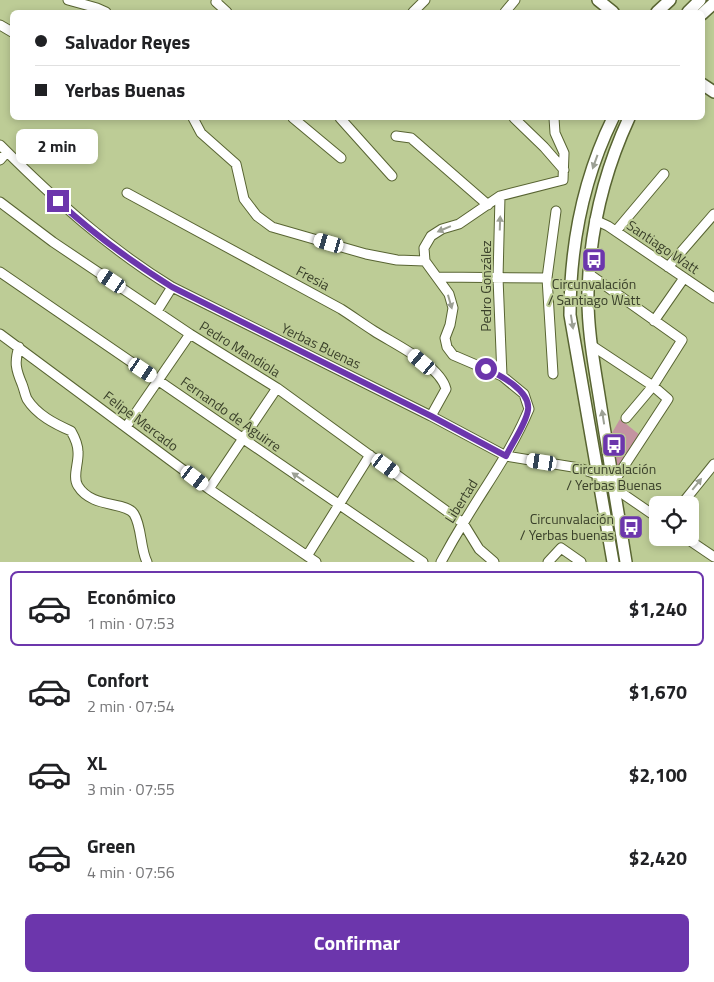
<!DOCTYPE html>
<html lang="es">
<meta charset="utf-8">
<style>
body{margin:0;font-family:"Titillium Web",sans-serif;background:#f2f2f2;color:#202124;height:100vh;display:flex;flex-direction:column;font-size:19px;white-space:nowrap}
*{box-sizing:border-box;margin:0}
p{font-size:16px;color:#757577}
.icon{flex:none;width:28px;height:28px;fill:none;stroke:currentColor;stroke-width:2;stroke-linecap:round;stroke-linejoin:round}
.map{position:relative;height:562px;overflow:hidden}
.panel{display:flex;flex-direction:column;background:#fff;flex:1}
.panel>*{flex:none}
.guide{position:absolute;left:10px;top:10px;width:695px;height:110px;border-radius:8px;box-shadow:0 2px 8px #0003;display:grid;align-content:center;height:110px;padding:0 25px;background:#fff}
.buttons{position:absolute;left:649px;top:496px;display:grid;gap:10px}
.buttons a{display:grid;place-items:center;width:50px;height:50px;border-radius:8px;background:#fff;box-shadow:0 2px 8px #0003;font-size:25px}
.end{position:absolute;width:22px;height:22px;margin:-11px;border:6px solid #6c36ac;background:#fff;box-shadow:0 0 0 2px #fff}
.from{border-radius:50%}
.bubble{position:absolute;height:35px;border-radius:8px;background:#fff;box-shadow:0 2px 8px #0003;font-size:16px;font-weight:700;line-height:35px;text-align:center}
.car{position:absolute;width:15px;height:30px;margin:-15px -8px;border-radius:6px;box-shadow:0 0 4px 1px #0007;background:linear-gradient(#fff 24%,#345 0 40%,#fff 0 76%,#345 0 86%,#fff 0)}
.guide b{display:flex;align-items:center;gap:18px;height:48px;font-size:19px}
.guide b+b{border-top:1px solid #e0e0e0}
.guide i{width:12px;height:12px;background:#202124}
ul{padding:9px 0 0;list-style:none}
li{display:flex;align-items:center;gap:15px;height:75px;margin:0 10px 8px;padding:0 15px;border:2px solid transparent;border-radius:8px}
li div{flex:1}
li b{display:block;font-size:19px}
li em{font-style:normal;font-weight:700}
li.selected{border-color:#6c36ac}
li>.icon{width:45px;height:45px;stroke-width:1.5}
.action{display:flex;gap:10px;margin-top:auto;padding:10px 25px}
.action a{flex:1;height:58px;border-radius:8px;background:#6c36ac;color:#fff;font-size:20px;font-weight:700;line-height:58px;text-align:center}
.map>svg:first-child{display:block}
.green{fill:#c493a1}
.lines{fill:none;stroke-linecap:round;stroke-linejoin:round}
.minor-casing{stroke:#586432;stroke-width:11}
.major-casing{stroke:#586432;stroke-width:14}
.minor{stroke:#fff;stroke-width:9}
.major{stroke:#fff;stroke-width:11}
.oneway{fill:#9ca094}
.route{stroke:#6c36ac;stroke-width:6}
.labels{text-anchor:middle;stroke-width:4;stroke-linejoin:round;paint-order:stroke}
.street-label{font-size:14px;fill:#3a402a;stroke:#bdcc96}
.poi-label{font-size:14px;fill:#3a402a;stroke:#bdcc96}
</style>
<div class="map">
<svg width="714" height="562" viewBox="0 0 714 562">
<rect width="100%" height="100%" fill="#bdcc96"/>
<path class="green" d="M 620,419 L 641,436 L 620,468 L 613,466 L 609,438 Z"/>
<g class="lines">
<defs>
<path id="minor" d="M 68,0 L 97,8 L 106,12
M 217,0 L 216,2 L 227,12
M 413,12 L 425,0
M 505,12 L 515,0
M 0,25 L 12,32
M 193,118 L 201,133 L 236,164 L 244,199 L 257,216 L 272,227 L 366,254 L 397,260 L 425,261
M 293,118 L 341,158
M 340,118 L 392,176
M 514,118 L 544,147 L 564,170
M 396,136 L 411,138 L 488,205
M 0,145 C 53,198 108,248 172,287 L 431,416 L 506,456 L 579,468 L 599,475 L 613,483 L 623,494 L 658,518
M 0,160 L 7,152
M 127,193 L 341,309 C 352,316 363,324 374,331 C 394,344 440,365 446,389 L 431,416
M 500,196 L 498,278 L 502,376
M 0,202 L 53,242 L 190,334 L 277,388 L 463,523 L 479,549 L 494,562
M 595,220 L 608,226 L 714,298
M 616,231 L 664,174
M 668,267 L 714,214
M 0,272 L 423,562
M 589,274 L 682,340 L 653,386 L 626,418
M 438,277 L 547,278
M 157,311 L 172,287
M 654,321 L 684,278
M 0,334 L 209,489 L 316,562
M 591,345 L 653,386 L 668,399 L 613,483
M 19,347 C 14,362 16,370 22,384 C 24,389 25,395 27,399 C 37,415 55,424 71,431 C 75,438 78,444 78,452 C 79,463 72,477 78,486 C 92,509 126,501 134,514 C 142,527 140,548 147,562
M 553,374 L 547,278 L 556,211
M 126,427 L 190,334
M 209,489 L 277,388
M 681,505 L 714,464
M 686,538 L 714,557
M 307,556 L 370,455
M 441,562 C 448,549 456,535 464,522 C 486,485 512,450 529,409 L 524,394 L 502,376 L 453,355 L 447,347 L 445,338 L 450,325 L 453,308 L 449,294 L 425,261 L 424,248 L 431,236 L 442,229 L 459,224 L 500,196 L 563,180 L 564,153 L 555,133 L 554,118
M 548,562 L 561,548 L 581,562"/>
<path id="major" d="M 598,0 L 613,12
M 657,12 L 670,0
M 688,12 L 700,0
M 702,14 L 714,3
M 702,84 L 714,92
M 613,562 L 570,315 C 570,246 583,179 613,118
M 626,562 C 618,511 609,459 601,408 C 595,369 587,330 588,291 C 590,230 604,172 629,118"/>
</defs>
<use href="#minor" class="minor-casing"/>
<use href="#major" class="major-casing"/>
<use href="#minor" class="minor"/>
<use href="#major" class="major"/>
</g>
<defs><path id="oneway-solid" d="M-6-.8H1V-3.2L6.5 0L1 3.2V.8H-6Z" transform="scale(1.25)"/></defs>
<g class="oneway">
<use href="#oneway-solid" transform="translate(595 162) rotate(110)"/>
<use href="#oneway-solid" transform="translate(500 223) rotate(-88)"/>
<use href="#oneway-solid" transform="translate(444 229) rotate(157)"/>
<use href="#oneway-solid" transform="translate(450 302) rotate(74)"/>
<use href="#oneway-solid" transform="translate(572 322) rotate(81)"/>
<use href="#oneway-solid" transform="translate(603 417) rotate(-99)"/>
<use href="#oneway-solid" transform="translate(298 477) rotate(-145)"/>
<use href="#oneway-solid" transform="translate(697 484) rotate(-51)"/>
</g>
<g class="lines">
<path class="route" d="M 58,201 C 92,233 132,262 172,287 L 431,416 L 506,456 C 512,443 526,424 528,410 C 531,391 500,375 486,369"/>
</g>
<defs>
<symbol id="bus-square" viewBox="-11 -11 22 22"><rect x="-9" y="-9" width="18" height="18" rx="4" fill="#6c36ac" stroke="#bdcc96"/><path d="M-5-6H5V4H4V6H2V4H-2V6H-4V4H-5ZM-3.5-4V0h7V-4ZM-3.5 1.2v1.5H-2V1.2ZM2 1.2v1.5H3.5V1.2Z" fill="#fff"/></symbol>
</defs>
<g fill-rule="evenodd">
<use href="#bus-square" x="580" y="246" width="28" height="28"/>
<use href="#bus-square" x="600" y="431" width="28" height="28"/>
<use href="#bus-square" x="617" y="513" width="28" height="28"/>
</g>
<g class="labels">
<g class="street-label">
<text transform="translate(663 247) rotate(34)" y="5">Santiago Watt</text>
<text transform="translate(313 278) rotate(28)" y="5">Fresia</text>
<text transform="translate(486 286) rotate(-90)" y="5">Pedro González</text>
<text transform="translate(321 346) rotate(26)" y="5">Yerbas Buenas</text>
<text transform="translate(240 349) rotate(32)" y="5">Pedro Mandiola</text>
<text transform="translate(231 414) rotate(35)" y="5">Fernando de Aguirre</text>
<text transform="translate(141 421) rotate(37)" y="5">Felipe Mercado</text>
<text transform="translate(461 501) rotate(-58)" y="5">Libertad</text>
</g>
<g class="poi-label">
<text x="594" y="289">Circunvalación<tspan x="594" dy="16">/ Santiago Watt</tspan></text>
<text x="614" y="474">Circunvalación<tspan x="614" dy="16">/ Yerbas Buenas</tspan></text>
<text x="614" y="524" text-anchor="end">Circunvalación<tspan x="614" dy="16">/ Yerbas buenas</tspan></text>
</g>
</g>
</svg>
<div class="buttons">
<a><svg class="icon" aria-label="locate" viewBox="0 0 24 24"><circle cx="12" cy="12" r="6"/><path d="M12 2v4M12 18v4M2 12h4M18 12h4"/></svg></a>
</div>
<i class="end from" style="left:486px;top:369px"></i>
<i class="end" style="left:58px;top:201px"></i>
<div class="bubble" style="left:16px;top:129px;width:82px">2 min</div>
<i class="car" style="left:329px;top:243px;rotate:286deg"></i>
<i class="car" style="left:112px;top:281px;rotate:304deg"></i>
<i class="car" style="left:422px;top:362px;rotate:310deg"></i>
<i class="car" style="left:143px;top:370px;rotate:124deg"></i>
<i class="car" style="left:542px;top:462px;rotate:279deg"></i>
<i class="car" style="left:386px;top:466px;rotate:126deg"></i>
<i class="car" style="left:195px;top:478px;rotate:127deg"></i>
<div class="guide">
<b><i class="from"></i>Salvador Reyes</b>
<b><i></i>Yerbas Buenas</b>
</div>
</div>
<section class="panel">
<ul>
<li class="selected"><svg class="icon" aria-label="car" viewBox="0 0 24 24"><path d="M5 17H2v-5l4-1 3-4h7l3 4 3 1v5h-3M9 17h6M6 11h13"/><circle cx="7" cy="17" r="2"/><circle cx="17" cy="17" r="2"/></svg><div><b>Económico</b><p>1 min · 07:53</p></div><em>$1,240</em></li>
<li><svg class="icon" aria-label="car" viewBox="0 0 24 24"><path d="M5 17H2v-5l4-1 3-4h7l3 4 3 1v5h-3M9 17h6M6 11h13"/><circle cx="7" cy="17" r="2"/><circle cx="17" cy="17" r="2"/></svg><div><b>Confort</b><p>2 min · 07:54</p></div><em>$1,670</em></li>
<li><svg class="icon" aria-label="car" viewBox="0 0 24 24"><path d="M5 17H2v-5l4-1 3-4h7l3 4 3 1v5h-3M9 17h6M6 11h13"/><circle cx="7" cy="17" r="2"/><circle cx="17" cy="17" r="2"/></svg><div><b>XL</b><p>3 min · 07:55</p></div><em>$2,100</em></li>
<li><svg class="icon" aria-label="car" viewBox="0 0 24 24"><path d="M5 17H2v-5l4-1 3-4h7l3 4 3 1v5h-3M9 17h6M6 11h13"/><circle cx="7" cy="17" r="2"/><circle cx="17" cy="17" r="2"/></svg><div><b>Green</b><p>4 min · 07:56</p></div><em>$2,420</em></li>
</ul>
<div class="action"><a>Confirmar</a></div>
</section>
